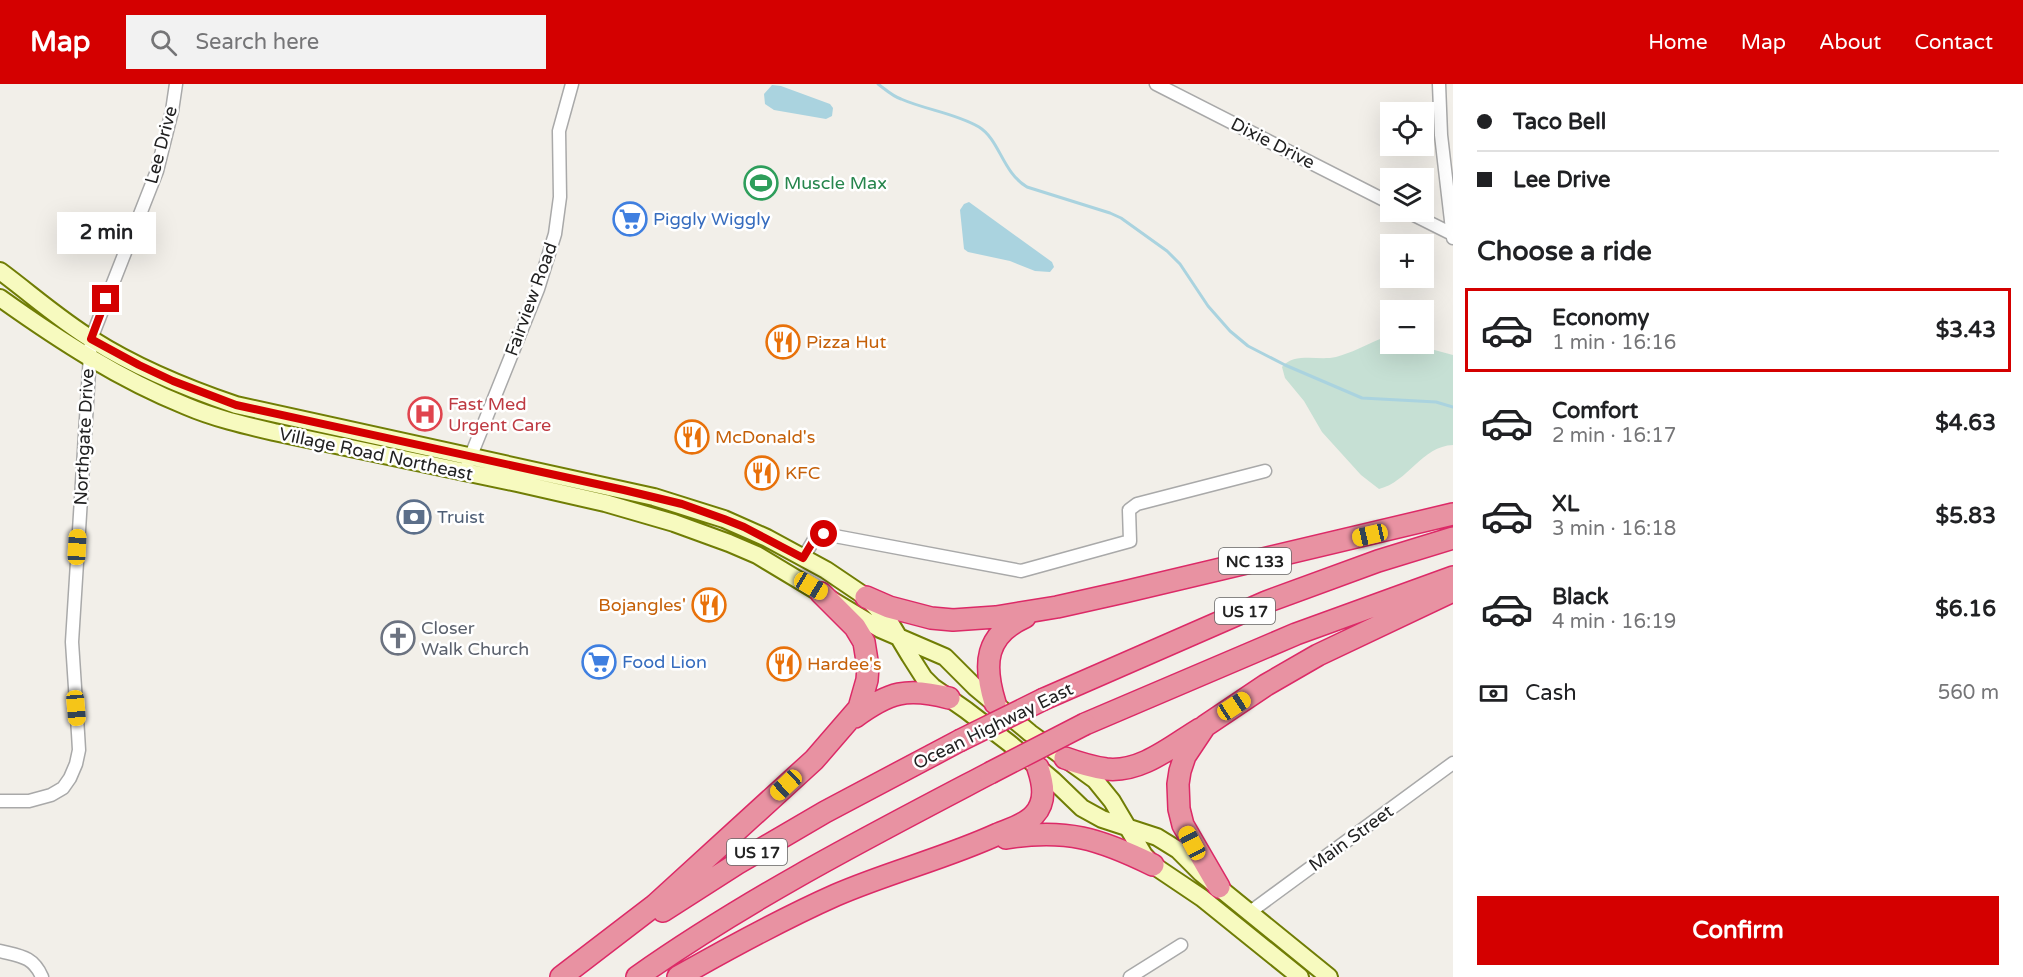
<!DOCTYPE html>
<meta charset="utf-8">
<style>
body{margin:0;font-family:"Varela Round",sans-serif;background:#f2f2f2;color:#202124;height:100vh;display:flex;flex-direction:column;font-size:22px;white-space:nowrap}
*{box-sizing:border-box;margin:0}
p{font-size:20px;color:#757577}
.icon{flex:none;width:33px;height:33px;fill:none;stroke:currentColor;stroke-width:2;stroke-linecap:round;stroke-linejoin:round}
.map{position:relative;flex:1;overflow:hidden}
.details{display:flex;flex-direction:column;background:#fff;width:570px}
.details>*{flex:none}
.banner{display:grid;align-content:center;height:132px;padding:0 24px;background:#fff}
.tools{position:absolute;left:1380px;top:18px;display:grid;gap:12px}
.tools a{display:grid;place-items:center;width:54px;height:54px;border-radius:0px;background:#fff;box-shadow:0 6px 24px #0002;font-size:30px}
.end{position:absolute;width:27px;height:27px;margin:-14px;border:8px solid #d40000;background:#fff;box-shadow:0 0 0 3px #fff}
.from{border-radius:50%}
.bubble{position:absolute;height:42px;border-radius:0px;background:#fff;box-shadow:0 6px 24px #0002;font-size:20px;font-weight:800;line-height:42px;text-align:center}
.car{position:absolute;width:18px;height:36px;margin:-18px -9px;border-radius:8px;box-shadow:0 0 4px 2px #0007;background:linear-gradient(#f5c518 24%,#345 0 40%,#f5c518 0 76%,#345 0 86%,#f5c518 0)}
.banner b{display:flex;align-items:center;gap:21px;height:57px;font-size:22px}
.banner b+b{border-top:2px solid #e0e0e0}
.banner i{width:15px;height:15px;background:#202124}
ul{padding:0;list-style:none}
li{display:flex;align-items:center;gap:18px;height:84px;margin:0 12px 9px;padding:0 12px;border:3px solid transparent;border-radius:0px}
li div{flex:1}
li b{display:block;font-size:22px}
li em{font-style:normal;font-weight:800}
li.on{border-color:#d40000}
li>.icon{width:54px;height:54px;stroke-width:1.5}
h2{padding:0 24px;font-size:27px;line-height:72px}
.pay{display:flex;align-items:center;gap:15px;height:66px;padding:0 24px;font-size:22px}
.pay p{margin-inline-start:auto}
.primary-button{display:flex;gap:12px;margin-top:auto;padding:12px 24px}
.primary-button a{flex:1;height:69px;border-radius:0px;background:#d40000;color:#fff;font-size:24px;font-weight:800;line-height:69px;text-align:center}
header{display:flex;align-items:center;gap:36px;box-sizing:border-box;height:84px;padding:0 30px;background:#d40000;color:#fff}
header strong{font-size:28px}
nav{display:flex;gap:33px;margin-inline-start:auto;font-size:21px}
.search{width:420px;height:54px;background:#f2f2f2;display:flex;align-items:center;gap:15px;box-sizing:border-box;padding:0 21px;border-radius:0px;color:#757577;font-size:22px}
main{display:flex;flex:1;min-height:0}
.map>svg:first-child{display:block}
.wetland{fill:#c6e0d4}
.water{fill:#aad3df}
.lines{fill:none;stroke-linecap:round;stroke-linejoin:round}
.stream{stroke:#aad3df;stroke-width:3}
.street-casing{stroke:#a9a9a9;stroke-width:15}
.secondary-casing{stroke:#707d05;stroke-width:20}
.highway-casing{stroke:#dc2a67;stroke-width:24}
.street{stroke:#fff;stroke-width:12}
.secondary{stroke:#f7fabf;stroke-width:16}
.highway{stroke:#e892a2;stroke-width:21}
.highway-bridge-casing{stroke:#dc2a67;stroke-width:24;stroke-linecap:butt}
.highway-bridge{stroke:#e892a2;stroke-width:21}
.route{stroke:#d40000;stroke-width:8}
.labels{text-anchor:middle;stroke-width:5;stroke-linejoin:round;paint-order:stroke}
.shield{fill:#fff;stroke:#646464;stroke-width:1.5}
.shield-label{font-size:16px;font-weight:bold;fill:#222}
.street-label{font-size:18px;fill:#222;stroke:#fff}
.leisure-label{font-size:18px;fill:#27864d;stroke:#fff;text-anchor:start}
.shop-label{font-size:18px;fill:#366cbe;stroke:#fff;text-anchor:start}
.food-label{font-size:18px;fill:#c56008;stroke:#fff;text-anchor:start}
.health-label{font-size:18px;fill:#be3a42;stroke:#fff;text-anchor:start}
.service-label{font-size:18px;fill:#4e5e75;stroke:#fff;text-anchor:start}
.worship-label{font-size:18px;fill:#5b616d;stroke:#fff;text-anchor:start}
</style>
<header>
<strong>Map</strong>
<div class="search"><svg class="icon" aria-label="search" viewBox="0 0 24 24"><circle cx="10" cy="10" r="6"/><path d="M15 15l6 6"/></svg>Search here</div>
<nav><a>Home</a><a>Map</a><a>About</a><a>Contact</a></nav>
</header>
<main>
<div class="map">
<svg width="1453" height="893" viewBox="0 0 1453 893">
<rect width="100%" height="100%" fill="#f2efe9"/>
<path class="wetland" d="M 1380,255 L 1390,256 L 1390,260 L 1412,260 L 1453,271 L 1453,361 C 1422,362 1408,398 1379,405 L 1361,391 L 1322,348 L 1304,317 L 1285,294 L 1282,283 C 1294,268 1319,277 1336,273 C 1351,269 1366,261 1380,255 Z"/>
<path class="water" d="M 772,1 L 781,2 L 830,20 L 833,24 L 832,32 L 826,35 L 774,26 L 765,20 L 764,10 Z
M 969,118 L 1052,178 L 1054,183 L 1050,188 L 1035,187 L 1010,177 L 968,168 L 964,165 L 960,126 L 964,120 Z"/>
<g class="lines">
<path class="stream" d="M 878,0 C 885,5 892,12 901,15 C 926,26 955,29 979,43 C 1000,56 1002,88 1027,103 L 1110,129 L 1121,134 L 1167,167 L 1180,180 L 1208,222 L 1230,247 L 1248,262 L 1285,281 L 1362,314 L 1436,318 L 1453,323"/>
<defs>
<path id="street" d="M 1156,0 L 1390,119
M 1439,0 L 1441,51 L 1453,154
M 1408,128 L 1452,150
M 468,379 L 538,205 L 555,150 L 560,113 L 559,47 L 572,0
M 803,474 L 815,454 L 824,450 L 1021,487 L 1130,457 L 1129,426 L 1137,420 L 1265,387
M 0,717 L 29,717 L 51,711 L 63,704 L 70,694 L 76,680 L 79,666 L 78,649 L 72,558 L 91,255 L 157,87 L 172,27 L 176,0
M 1250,828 L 1453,679
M 0,867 C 20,872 33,872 42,893
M 1130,893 L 1181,861"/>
<path id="secondary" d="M 0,187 C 31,210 60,236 93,256 C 137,284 186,304 236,321 L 654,413 L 724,435 L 767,454 L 826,486 L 866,513 L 889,537 L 910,572 L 924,594 L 933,603 L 966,626 L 1009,659 L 1053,696 L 1082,724 L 1102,735 L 1157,753 L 1178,766 L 1201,789 L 1329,893
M 0,214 C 59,256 119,295 186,322 C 214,334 244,341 274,348 L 517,399 L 605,419 L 674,439 L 729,459 L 757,471 L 880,545 L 945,573 L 975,603 L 1030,649 L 1095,696 L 1112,717 L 1144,771 L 1153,781 L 1202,814 L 1300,893"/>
<path id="highway" d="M 866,513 L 889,523 L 931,534 L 953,536 L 996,533 L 1057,523 L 1124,508 L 1453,430
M 1044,615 L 1266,518 L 1378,477 L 1453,454
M 995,619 C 983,580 985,551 1025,533
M 855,633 C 889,608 907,603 949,614
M 1085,640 L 1296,550 L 1453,493
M 1065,674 C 1079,679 1092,683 1106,685 C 1141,689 1172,662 1200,645
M 1006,754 C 1066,744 1100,755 1153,781
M 1219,803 L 1183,741 L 1179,725 L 1178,700 L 1180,687 L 1185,672 L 1205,642 L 1266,601 L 1318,571 L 1453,507
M 663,827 L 738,779 L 825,728 L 959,657
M 561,893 L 655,821 L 814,676 L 859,624 L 867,596 L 868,583 L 864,558 L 855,543 L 821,509
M 637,893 C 749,814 870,752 990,689
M 678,893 C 729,864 782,835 836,811 C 889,788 946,774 998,750 C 1010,745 1025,741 1034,731 C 1047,717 1043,699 1038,684"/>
</defs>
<use href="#street" class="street-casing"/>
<use href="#secondary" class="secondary-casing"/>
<use href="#highway" class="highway-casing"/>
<use href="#street" class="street"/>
<use href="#secondary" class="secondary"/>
<use href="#highway" class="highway"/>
<defs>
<path id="highway-bridge" d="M 959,657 L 1044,615
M 990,689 L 1085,640"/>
</defs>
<use href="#highway-bridge" class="highway-bridge-casing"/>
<use href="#highway-bridge" class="highway-bridge"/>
</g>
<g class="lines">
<path class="route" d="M 106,215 L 91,255 L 139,281 L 173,297 L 236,321 L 624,406 L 682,420 L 724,435 L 744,443 L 803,474 L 815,454 L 824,450"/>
</g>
<defs>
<symbol id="stadium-ring" viewBox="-11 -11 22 22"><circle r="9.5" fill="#fff" stroke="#2e9e5b" stroke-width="1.5"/><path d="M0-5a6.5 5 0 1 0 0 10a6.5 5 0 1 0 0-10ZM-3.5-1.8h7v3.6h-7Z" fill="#2e9e5b"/></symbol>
<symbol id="supermarket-ring" viewBox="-11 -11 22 22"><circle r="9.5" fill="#fff" stroke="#3f7fe0" stroke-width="1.5"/><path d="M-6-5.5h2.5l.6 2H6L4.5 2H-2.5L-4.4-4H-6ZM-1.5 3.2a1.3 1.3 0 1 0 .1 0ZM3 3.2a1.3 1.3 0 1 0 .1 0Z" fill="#3f7fe0"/></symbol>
<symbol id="restaurant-ring" viewBox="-11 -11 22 22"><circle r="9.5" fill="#fff" stroke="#e8710a" stroke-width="1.5"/><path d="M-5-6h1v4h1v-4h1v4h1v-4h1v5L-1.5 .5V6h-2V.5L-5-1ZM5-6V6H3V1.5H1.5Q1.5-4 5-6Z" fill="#e8710a"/></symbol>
<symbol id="hospital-ring" viewBox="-11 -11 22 22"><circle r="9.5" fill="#fff" stroke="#e0444e" stroke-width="1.5"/><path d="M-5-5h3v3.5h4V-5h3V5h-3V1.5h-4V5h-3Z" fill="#e0444e"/></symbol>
<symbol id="bank-ring" viewBox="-11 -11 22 22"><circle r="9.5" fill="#fff" stroke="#5c6f8a" stroke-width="1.5"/><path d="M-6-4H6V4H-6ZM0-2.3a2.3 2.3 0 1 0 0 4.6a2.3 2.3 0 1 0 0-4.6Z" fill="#5c6f8a"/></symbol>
<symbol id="church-ring" viewBox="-11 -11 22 22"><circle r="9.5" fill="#fff" stroke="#6b7280" stroke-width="1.5"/><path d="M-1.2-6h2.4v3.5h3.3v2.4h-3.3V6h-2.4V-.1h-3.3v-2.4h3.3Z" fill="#6b7280"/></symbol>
</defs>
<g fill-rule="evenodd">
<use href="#stadium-ring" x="742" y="80" width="38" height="38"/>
<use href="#supermarket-ring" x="611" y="116" width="38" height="38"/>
<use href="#restaurant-ring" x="764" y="239" width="38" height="38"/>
<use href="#hospital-ring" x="406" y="311" width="38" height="38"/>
<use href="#restaurant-ring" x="673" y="334" width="38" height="38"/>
<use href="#restaurant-ring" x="743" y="370" width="38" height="38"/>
<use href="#bank-ring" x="395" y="414" width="38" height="38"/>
<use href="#restaurant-ring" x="690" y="502" width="38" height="38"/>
<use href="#church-ring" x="379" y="535" width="38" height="38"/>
<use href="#supermarket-ring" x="580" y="559" width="38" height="38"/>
<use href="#restaurant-ring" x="765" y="561" width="38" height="38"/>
</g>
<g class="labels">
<g class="shield">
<rect x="1219" y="464" width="72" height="26" rx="4.5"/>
<rect x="1215" y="514" width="60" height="26" rx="4.5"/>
<rect x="727" y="755" width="60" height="26" rx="4.5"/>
</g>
<g class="shield-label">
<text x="1255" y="483">NC 133</text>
<text x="1245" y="533">US 17</text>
<text x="757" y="774">US 17</text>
</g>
<g class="street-label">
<text transform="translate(1273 59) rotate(27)" y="6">Dixie Drive</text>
<text transform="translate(161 61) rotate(-75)" y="6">Lee Drive</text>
<text transform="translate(531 215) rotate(-70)" y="6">Fairview Road</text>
<text transform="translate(84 353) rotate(-87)" y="6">Northgate Drive</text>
<text transform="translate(376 370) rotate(12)" y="6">Village Road Northeast</text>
<text transform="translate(993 642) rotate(-26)" y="6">Ocean Highway East</text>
<text transform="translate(1351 754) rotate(-36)" y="6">Main Street</text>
</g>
<g class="leisure-label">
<text x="784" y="105">Muscle Max</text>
</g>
<g class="shop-label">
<text x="653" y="141">Piggly Wiggly</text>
<text x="622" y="584">Food Lion</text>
</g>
<g class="food-label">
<text x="806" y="264">Pizza Hut</text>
<text x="715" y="359">McDonald's</text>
<text x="785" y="395">KFC</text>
<text x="686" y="527" text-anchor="end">Bojangles'</text>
<text x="807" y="586">Hardee's</text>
</g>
<g class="health-label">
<text x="448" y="326">Fast Med<tspan x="448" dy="21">Urgent Care</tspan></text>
</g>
<g class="service-label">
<text x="437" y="439">Truist</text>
</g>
<g class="worship-label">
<text x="421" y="550">Closer<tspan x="421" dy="21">Walk Church</tspan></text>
</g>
</g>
</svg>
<div class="tools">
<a><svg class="icon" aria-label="locate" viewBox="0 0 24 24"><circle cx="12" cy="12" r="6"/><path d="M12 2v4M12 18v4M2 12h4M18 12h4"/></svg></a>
<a><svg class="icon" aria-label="layers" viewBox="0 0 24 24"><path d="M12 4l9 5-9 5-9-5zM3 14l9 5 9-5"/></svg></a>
<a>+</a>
<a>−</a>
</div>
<i class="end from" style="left:824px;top:450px"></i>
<i class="end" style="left:106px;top:215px"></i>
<div class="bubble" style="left:57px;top:128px;width:99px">2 min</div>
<i class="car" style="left:1370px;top:451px;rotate:257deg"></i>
<i class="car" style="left:77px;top:463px;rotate:3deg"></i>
<i class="car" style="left:811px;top:502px;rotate:121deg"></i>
<i class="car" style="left:1234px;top:622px;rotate:57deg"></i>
<i class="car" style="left:76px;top:624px;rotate:175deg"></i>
<i class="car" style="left:786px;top:701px;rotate:227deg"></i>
<i class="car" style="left:1192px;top:759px;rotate:332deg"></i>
</div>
<section class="details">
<div class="banner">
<b><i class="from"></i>Taco Bell</b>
<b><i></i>Lee Drive</b>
</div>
<h2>Choose a ride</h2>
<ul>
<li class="on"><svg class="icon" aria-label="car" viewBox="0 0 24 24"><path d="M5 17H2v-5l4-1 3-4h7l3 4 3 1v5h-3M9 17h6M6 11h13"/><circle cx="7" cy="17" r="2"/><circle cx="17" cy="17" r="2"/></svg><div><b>Economy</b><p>1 min · 16:16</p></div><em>$3.43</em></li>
<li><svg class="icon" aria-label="car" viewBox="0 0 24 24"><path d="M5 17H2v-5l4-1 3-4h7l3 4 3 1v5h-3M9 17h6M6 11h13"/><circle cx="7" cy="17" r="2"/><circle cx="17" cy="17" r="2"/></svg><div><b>Comfort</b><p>2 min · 16:17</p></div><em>$4.63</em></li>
<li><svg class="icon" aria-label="car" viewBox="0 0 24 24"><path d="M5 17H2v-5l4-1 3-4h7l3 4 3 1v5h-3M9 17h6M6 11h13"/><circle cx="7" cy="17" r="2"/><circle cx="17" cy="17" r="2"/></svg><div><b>XL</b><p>3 min · 16:18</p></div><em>$5.83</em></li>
<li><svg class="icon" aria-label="car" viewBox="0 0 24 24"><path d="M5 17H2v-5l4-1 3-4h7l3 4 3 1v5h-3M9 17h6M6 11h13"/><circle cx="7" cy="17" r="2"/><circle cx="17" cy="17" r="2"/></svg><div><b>Black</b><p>4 min · 16:19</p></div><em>$6.16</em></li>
</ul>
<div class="pay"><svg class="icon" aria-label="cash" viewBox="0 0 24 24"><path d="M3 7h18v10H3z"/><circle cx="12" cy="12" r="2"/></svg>Cash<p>560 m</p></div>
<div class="primary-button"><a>Confirm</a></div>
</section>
</main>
